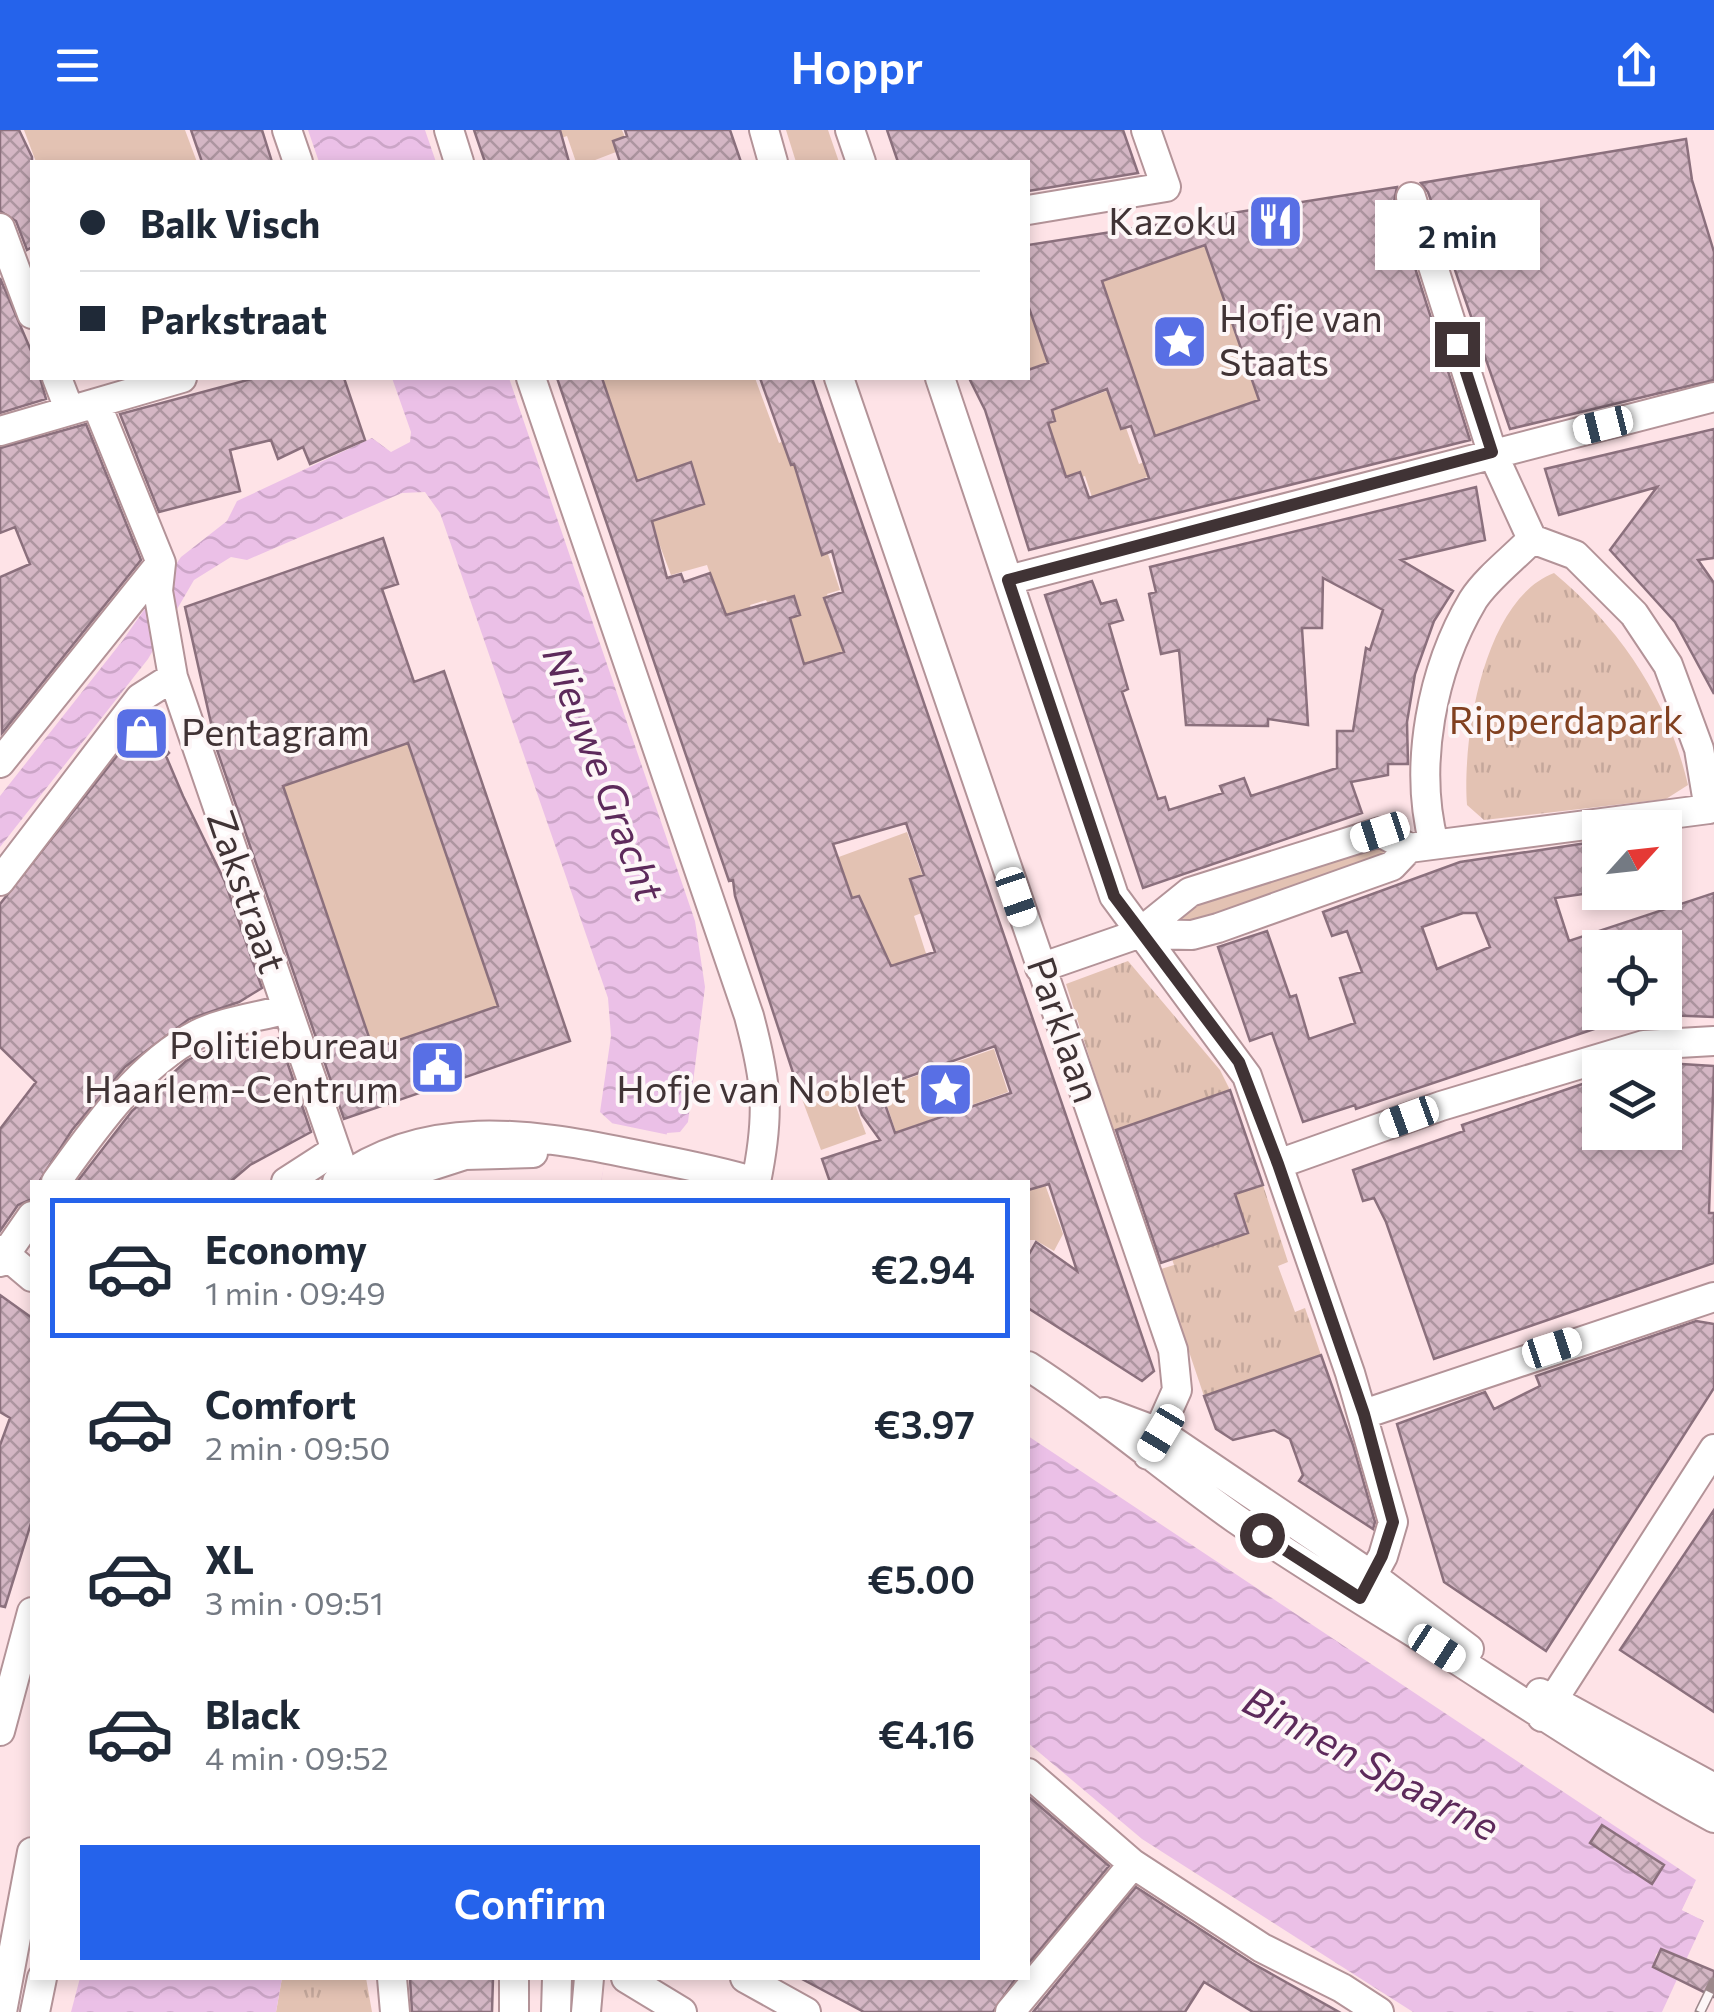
<!DOCTYPE html>
<meta charset="utf-8">
<style>
body{margin:0;font-family:Commissioner,sans-serif;background:#f6f6f7;color:#1f2937;height:100vh;display:flex;flex-direction:column;font-size:38px;white-space:nowrap}
*{box-sizing:border-box;margin:0}
p{font-size:32px;color:#747a83}
.icon{flex:none;width:55px;height:55px;fill:none;stroke:currentColor;stroke-width:2;stroke-linecap:round;stroke-linejoin:round}
.map{position:relative;flex:1;overflow:hidden}
.panel{position:absolute;left:30px;top:1050px;width:1000px;height:800px;display:flex;flex-direction:column;background:#fff;border-radius:0px;box-shadow:0 5px 15px #0003}
.panel>*{flex:none}
.banner{position:absolute;left:30px;top:30px;width:1000px;height:220px;border-radius:0px;box-shadow:0 5px 15px #0003;display:grid;align-content:center;height:220px;padding:0 50px;background:#fff}
.needle{width:65px;rotate:63deg}
.buttons{position:absolute;left:1582px;top:680px;display:grid;gap:20px}
.buttons a{display:grid;place-items:center;width:100px;height:100px;border-radius:0px;background:#fff;box-shadow:0 5px 15px #0003;font-size:50px}
.end{position:absolute;width:45px;height:45px;margin:-22px;border:12px solid #403335;background:#fff;box-shadow:0 0 0 5px #fff}
.from{border-radius:50%}
.bubble{position:absolute;height:70px;border-radius:0px;background:#fff;box-shadow:0 5px 15px #0003;font-size:32px;font-weight:600;line-height:70px;text-align:center}
.car{position:absolute;width:30px;height:60px;margin:-30px -15px;border-radius:12px;box-shadow:0 0 8px 2px #0007;background:linear-gradient(#fff 24%,#345 0 40%,#fff 0 76%,#345 0 86%,#fff 0)}
.banner b{display:flex;align-items:center;gap:35px;height:95px;font-size:38px}
.banner b+b{border-top:2px solid #e0e1e3}
.banner i{width:25px;height:25px;background:#1f2937}
ul{padding:18px 0 0;list-style:none}
li{display:flex;align-items:center;gap:30px;height:140px;margin:0 20px 15px;padding:0 30px;border:5px solid transparent;border-radius:0px}
li div{flex:1}
li b{display:block;font-size:38px}
li em{font-style:normal;font-weight:600}
li.selected{border-color:#2563eb}
li>.icon{width:90px;height:90px;stroke-width:1.5}
.primary-button{display:flex;gap:20px;margin-top:auto;padding:20px 50px}
.primary-button a{flex:1;height:115px;border-radius:0px;background:#2563eb;color:#fff;font-size:40px;font-weight:600;line-height:115px;text-align:center}
header{display:flex;justify-content:space-between;align-items:center;height:130px;padding:0 50px;background:#2563eb;color:#fff;font-size:45px;font-weight:600}
.map>svg:first-child{display:block}
.green{fill:#e3c2b3}
.park{fill:url(#park-tufts)}
.water{fill:url(#water-waves)}
.pier{fill:#fee3e7}
.building{fill:url(#building-cross-hatch);stroke:#8b707d;stroke-width:2.5;fill-rule:evenodd}
.lines{fill:none;stroke-linecap:round;stroke-linejoin:round}
.minor-casing{stroke:#b39398;stroke-width:32}
.minor{stroke:#fff;stroke-width:28}
.rail-casing{stroke:#9c888b;stroke-width:11}
.rail{stroke:#fdf6f7;stroke-width:8;stroke-dasharray:22;stroke-linecap:butt}
.route{stroke:#403335;stroke-width:12}
.labels{text-anchor:middle;stroke-width:8;stroke-linejoin:round;paint-order:stroke}
.poi-label{font-size:38px;fill:#403335;stroke:#fdf6f7;text-anchor:end}
.park-label{font-size:38px;fill:#81401f;stroke:#fdf6f7}
.street-label{font-size:38px;fill:#403335;stroke:#fdf6f7}
.water-label{font-size:40px;font-style:italic;fill:#5d2a5b;stroke:#fdf6f7}
</style>
<header><svg class="icon" aria-label="menu" viewBox="0 0 24 24"><path d="M4 6h16M4 12h16M4 18h16"/></svg>Hoppr<svg class="icon" aria-label="share" viewBox="0 0 24 24"><path d="M12 15V3M7 8l5-5 5 5M5 13v7h14v-7"/></svg></header>
<div class="map">
<svg width="1714" height="1882" viewBox="0 0 1714 1882">
<defs>
<pattern id="park-tufts" width="24" height="20" patternUnits="userSpaceOnUse" patternTransform="scale(2.5)"><rect width="24" height="20" fill="#e3c2b3"/><path d="M3 7l-1-3M5 7V3M7 7l1-3M15 17l-1-3M17 17v-4M19 17l1-3" fill="none" stroke="#c4a79b"/></pattern>
<pattern id="water-waves" width="16" height="10" patternUnits="userSpaceOnUse" patternTransform="scale(2.5)"><rect width="16" height="10" fill="#ebc0e7"/><path d="M0 5q4-4 8 0t8 0" fill="none" stroke="#cba5c7"/></pattern>
<pattern id="building-cross-hatch" width="8" height="8" patternUnits="userSpaceOnUse" patternTransform="scale(2.5)"><rect width="8" height="8" fill="#d4b6c4"/><path d="M0 0l8 8M0 8l8-8" fill="none" stroke="#ad95a0"/></pattern>
</defs>
<rect width="100%" height="100%" fill="#fee3e7"/>
<path class="green" d="M 24,0 L 185,0 L 197,32 L 36,32 Z
M 541,0 L 622,0 L 629,17 L 590,32 L 576,32 L 567,6 L 546,13 Z
M 786,0 L 828,0 L 839,32 L 796,32 Z
M 1205,115 L 1259,270 L 1155,306 L 1102,151 Z
M 1074,154 L 1069,225 L 1028,239 L 1028,171 Z
M 595,248 L 755,248 L 779,313 L 797,306 L 809,367 L 840,460 L 827,464 L 831,475 L 827,478 L 836,504 L 851,499 L 860,524 L 808,551 L 766,470 L 750,475 L 759,501 L 730,502 L 707,435 L 671,445 L 651,392 L 691,375 L 662,366 L 653,344 L 635,350 L 611,275 Z
M 1112,259 L 1139,334 L 1165,325 L 1151,356 L 1147,347 L 1092,367 L 1085,346 L 1062,354 L 1038,286 Z
M 408,613 L 498,876 L 373,919 L 283,656 Z
M 907,702 L 934,778 L 914,786 L 930,836 L 831,880 L 836,728 Z
M 1375,713 L 1385,724 L 1199,790 L 1182,789 L 1177,781 Z
M 994,919 L 1008,962 L 896,1002 L 881,958 Z
M 847,952 L 866,1004 L 821,1020 L 802,969 Z
M 1031,1016 L 1063,1104 L 1054,1121 L 1035,1110 L 1028,1110 L 1028,1052 L 976,1052 L 959,1039 L 949,1052 L 937,1052 L 898,1026 Z"/>
<path class="park" d="M 1554,443 C 1621,499 1668,569 1688,655 L 1666,669 L 1484,690 L 1467,675 C 1462,610 1483,470 1554,443 Z
M 1128,831 L 1220,940 L 1230,960 L 1113,1001 L 1066,854 Z
M 1263,1055 L 1288,1132 L 1278,1136 L 1295,1182 L 1305,1178 L 1321,1225 L 1204,1266 L 1161,1139 L 1174,1135 L 1172,1129 L 1235,1064 Z
M 282,1848 L 366,1848 L 372,1882 L 276,1882 Z"/>
<path class="water" d="M 308,0 L 425,0 L 436,32 L 319,32 Z
M 392,248 L 509,248 L 695,791 L 705,857 L 688,992 L 680,1002 L 667,1003 L 660,1033 L 601,1052 L 612,993 L 600,982 L 611,906 L 608,868 L 440,383 L 425,362 L 402,363 L 247,430 L 231,427 L 194,450 L 148,529 L 0,717 L 0,666 L 123,510 L 181,427 L 227,391 L 237,371 L 372,308 L 391,322 L 410,312 L 411,302 Z
M 1028,1306 L 1696,1750 L 1682,1780 L 1714,1795 L 1714,1841 L 1664,1819 L 1656,1824 L 1654,1835 L 1714,1867 L 1714,1882 L 1413,1882 L 1142,1709 L 1028,1613 Z
M 80,1848 L 282,1848 L 276,1882 L 71,1882 Z"/>
<path class="pier" d="M 611,993 L 669,1005 L 659,1052 L 601,1052 Z
M 1699,1746 L 1701,1752 L 1689,1778 L 1714,1790 L 1714,1846 L 1685,1832 L 1704,1791 L 1682,1780 Z
M 1679,1845 L 1714,1862 L 1714,1882 L 1662,1882 Z"/>
<path class="building" d="M 0,0 L 19,0 L 32,27 L 32,117 L 27,120 L 16,91 L 0,81 Z
M 191,0 L 262,0 L 272,32 L 202,32 Z
M 474,0 L 560,0 L 569,32 L 485,32 Z
M 625,0 L 730,0 L 741,32 L 620,32 L 613,11 L 627,6 Z
M 887,0 L 1123,0 L 1138,43 L 1028,61 L 1028,32 L 898,32 Z
M 1686,9 L 1692,50 L 1714,122 L 1714,250 L 1510,299 L 1428,62 L 1421,53 Z
M 1397,57 L 1394,72 L 1470,310 L 1029,420 L 985,280 L 969,248 L 1028,248 L 1028,240 L 1048,233 L 1028,175 L 1028,115 ZM 1205,115 L 1259,270 L 1155,306 L 1102,151 ZM 1107,259 L 1121,299 L 1131,296 L 1149,348 L 1089,368 L 1080,342 L 1066,347 L 1048,293 L 1055,291 L 1052,280 Z
M 0,148 L 32,223 L 32,248 L 40,248 L 46,269 L 0,283 Z
M 255,248 L 344,248 L 365,310 L 310,334 L 303,317 L 278,329 L 271,310 L 230,320 L 240,361 L 159,382 L 120,284 Z
M 557,248 L 602,248 L 637,351 L 691,332 L 704,374 L 652,391 L 667,448 L 681,444 L 684,452 L 710,443 L 726,485 L 794,466 L 800,485 L 790,488 L 804,534 L 844,522 L 824,468 L 843,462 L 832,421 L 822,425 L 794,334 L 791,335 L 760,248 L 812,248 L 1154,1241 L 1142,1251 L 1028,1178 L 1028,1126 L 1036,1112 L 1077,1141 L 1049,1054 L 1028,1060 L 1028,1052 L 830,1052 L 822,1029 L 880,1010 L 862,985 L 849,947 L 800,964 L 735,766 L 733,750 L 729,751 ZM 906,693 L 924,745 L 910,749 L 935,822 L 891,836 L 859,766 L 852,768 L 833,714 ZM 995,916 L 1011,963 L 895,1003 L 879,957 Z
M 86,294 L 141,430 L 2,603 L 0,447 L 30,434 L 15,397 L 0,403 L 0,318 Z
M 1714,299 L 1714,428 L 1698,430 L 1714,453 L 1714,564 L 1675,492 L 1610,420 L 1657,357 L 1559,385 L 1545,339 Z
M 1476,357 L 1485,410 L 1401,430 L 1453,461 L 1434,491 L 1415,544 L 1407,592 L 1408,634 L 1388,634 L 1388,645 L 1351,652 L 1362,683 L 1143,758 L 1045,465 L 1092,451 L 1101,474 L 1116,470 L 1123,490 L 1109,494 L 1128,559 L 1122,562 L 1158,669 L 1165,667 L 1169,680 L 1223,663 L 1220,656 L 1244,648 L 1251,666 L 1337,638 L 1337,601 L 1353,601 L 1366,518 L 1370,520 L 1383,480 L 1323,448 L 1322,498 L 1302,498 L 1308,595 L 1268,589 L 1268,596 L 1186,595 L 1179,520 L 1161,524 L 1149,464 L 1156,462 L 1150,437 Z
M 383,408 L 398,454 L 382,459 L 414,552 L 444,541 L 570,911 L 344,989 L 217,620 L 185,477 ZM 408,613 L 498,876 L 373,919 L 283,656 Z
M 143,593 L 169,623 L 166,626 L 183,666 L 225,752 L 262,858 L 239,872 L 189,889 L 125,937 L 72,1000 L 39,1052 L 32,1052 L 32,1069 L 18,1075 L 0,1101 L 0,999 L 36,952 L 0,917 L 0,774 Z
M 1600,711 L 1600,752 L 1587,755 L 1590,763 L 1555,768 L 1569,811 L 1714,763 L 1714,887 L 1665,885 L 1665,818 L 1600,818 L 1600,897 L 1356,979 L 1355,975 L 1303,992 L 1272,903 L 1250,911 L 1218,817 L 1267,801 L 1290,867 L 1296,865 L 1309,909 L 1355,893 L 1340,848 L 1362,842 L 1347,801 L 1332,806 L 1323,782 L 1460,732 ZM 1463,783 L 1476,783 L 1490,817 L 1437,839 L 1422,797 Z
M 279,908 L 311,1002 L 250,1035 L 230,1052 L 77,1052 L 132,981 L 186,931 L 223,913 L 229,926 Z
M 1665,933 L 1714,936 L 1709,1083 L 1714,1083 L 1714,1133 L 1434,1229 L 1386,1092 L 1374,1068 L 1363,1071 L 1353,1040 L 1464,1001 L 1462,995 L 1600,948 L 1600,1002 L 1665,1002 Z
M 1230,960 L 1263,1055 L 1235,1064 L 1248,1103 L 1161,1133 L 1116,1000 Z
M 0,1165 L 32,1188 L 32,1390 L 5,1477 L 0,1476 L 0,1315 L 10,1288 L 0,1282 Z
M 1696,1191 L 1714,1194 L 1714,1258 L 1546,1521 L 1444,1452 L 1397,1294 L 1485,1262 L 1494,1279 L 1540,1256 L 1536,1246 Z
M 1321,1225 L 1353,1315 L 1375,1392 L 1373,1399 L 1299,1351 L 1303,1345 L 1290,1309 L 1274,1300 L 1233,1310 L 1216,1299 L 1204,1266 Z
M 1714,1380 L 1714,1582 L 1620,1520 Z
M 1028,1666 L 1109,1736 L 1028,1834 Z
M 1602,1695 L 1664,1735 L 1652,1754 L 1590,1713 Z
M 1136,1757 L 1252,1833 L 1339,1882 L 1253,1882 L 1204,1852 L 1185,1882 L 1033,1882 Z
M 1661,1819 L 1714,1841 L 1714,1867 L 1653,1837 Z
M 410,1848 L 493,1848 L 492,1882 L 412,1882 Z
M 800,1848 L 1016,1848 L 993,1882 L 864,1882 Z"/>
<g class="lines">
<defs>
<path id="minor" d="M 287,0 L 298,32
M 449,0 L 459,32
M 764,0 L 773,32
M 850,0 L 861,32
M 1411,67 L 1492,322 L 1532,409 L 1575,425 L 1634,484 L 1668,535 L 1699,619 L 1709,679
M 1028,80 L 1166,57 L 1146,0
M 0,98 L 32,184
M 57,248 L 69,279
M 531,248 L 749,886 C 767,953 770,984 756,1052
M 839,248 L 1173,1220 L 1177,1260 L 1148,1325
M 940,248 L 1114,766 L 1247,946 L 1350,1243 L 1393,1392 L 1383,1426 L 1360,1468
M 96,273 L 161,433 L 158,461 L 173,547 L 347,1052
M 0,301 L 182,248
M 1008,450 L 1714,267
M 0,633 L 160,434
M 1434,714 C 1413,635 1432,539 1473,470 C 1487,448 1514,428 1532,409
M 0,751 L 140,568 L 173,547
M 1138,804 L 1192,805 L 1218,798 L 1392,736 L 1409,718
M 1040,838 L 1138,804 L 1190,762 L 1380,702 L 1409,718 L 1709,679
M 1278,1034 L 1441,976 L 1644,915 L 1714,911
M 56,1052 C 94,999 139,934 198,904 C 224,891 259,887 287,879
M 286,1052 L 334,1021
M 337,1052 C 424,987 529,1003 627,1023 C 671,1032 713,1039 755,1052
M 381,1052 L 465,1025 L 533,1023
M 0,1120 L 32,1147
M 0,1132 L 32,1086
M 1028,1236 C 1101,1283 1165,1339 1236,1389 C 1303,1435 1373,1477 1442,1520 C 1532,1578 1620,1637 1714,1688
M 1105,1282 L 1161,1303 L 1371,1445 L 1469,1519
M 1364,1284 L 1714,1167
M 1540,1563 L 1714,1658
M 1542,1587 L 1714,1319
M 0,1601 L 32,1482
M 1028,1643 L 1133,1734 L 1262,1818 L 1342,1858 L 1379,1882
M 392,1848 L 395,1882
M 626,1848 L 682,1882
M 745,1848 L 806,1882
M 2,1882 L 32,1722
M 35,1882 L 42,1848
M 514,1882 L 514,1848
M 556,1882 L 557,1848
M 586,1882 L 589,1848
M 1010,1882 L 1133,1734"/>
</defs>
<use href="#minor" class="minor-casing"/>
<use href="#minor" class="minor"/>
<defs>
<path id="rail" d="M 1700,1882 L 1714,1853"/>
</defs>
<use href="#rail" class="rail-casing"/>
<use href="#rail" class="rail"/>
</g>
<g class="lines">
<path class="route" d="M 1262,1405 L 1360,1468 L 1382,1426 L 1393,1392 L 1364,1284 L 1278,1034 L 1239,932 L 1114,766 L 1008,450 L 1492,322 L 1457,214"/>
</g>
<defs>
<symbol id="restaurant-square" viewBox="-11 -11 22 22"><rect x="-9" y="-9" width="18" height="18" rx="4" fill="#586fe5" stroke="#fdf6f7"/><path d="M-5-6h1v4h1v-4h1v4h1v-4h1v5L-1.5 .5V6h-2V.5L-5-1ZM5-6V6H3V1.5H1.5Q1.5-4 5-6Z" fill="#fff"/></symbol>
<symbol id="sight-square" viewBox="-11 -11 22 22"><rect x="-9" y="-9" width="18" height="18" rx="4" fill="#586fe5" stroke="#fdf6f7"/><path d="M0-6L1.8-2.2L6-1.7L2.9 1.2L3.7 5.4L0 3.3L-3.7 5.4L-2.9 1.2L-6-1.7L-1.8-2.2Z" fill="#fff"/></symbol>
<symbol id="shop-square" viewBox="-11 -11 22 22"><rect x="-9" y="-9" width="18" height="18" rx="4" fill="#586fe5" stroke="#fdf6f7"/><path d="M-5-2.5h2.3a2.7 3.5 0 0 1 5.4 0H5L5.5 6h-11ZM-1.5-2.5h3a1.5 2.3 0 0 0-3 0Z" fill="#fff"/></symbol>
<symbol id="civic-square" viewBox="-11 -11 22 22"><rect x="-9" y="-9" width="18" height="18" rx="4" fill="#586fe5" stroke="#fdf6f7"/><path d="M-.6-6.5H3V-4.5H.6V-3L4-1V1h2V6H-6V1h2V-1L-.6-3ZM-1.2 2.5V6h2.4V2.5Z" fill="#fff"/></symbol>
</defs>
<g fill-rule="evenodd">
<use href="#restaurant-square" x="1244" y="60" width="63" height="63"/>
<use href="#sight-square" x="1148" y="180" width="63" height="63"/>
<use href="#shop-square" x="110" y="572" width="63" height="63"/>
<use href="#civic-square" x="406" y="906" width="63" height="63"/>
<use href="#sight-square" x="914" y="928" width="63" height="63"/>
</g>
<g class="labels">
<g class="poi-label">
<text x="1237" y="105">Kazoku</text>
<text x="1219" y="202" text-anchor="start">Hofje van<tspan x="1219" dy="44">Staats</tspan></text>
<text x="181" y="616" text-anchor="start">Pentagram</text>
<text x="399" y="929">Politiebureau<tspan x="399" dy="44">Haarlem-Centrum</tspan></text>
<text x="906" y="973">Hofje van Noblet</text>
</g>
<g class="park-label">
<text x="1566" y="604">Ripperdapark</text>
</g>
<g class="street-label">
<text transform="translate(246 762) rotate(71)" y="13">Zakstraat</text>
<text transform="translate(1063 900) rotate(71)" y="13">Parklaan</text>
</g>
<g class="water-label">
<text transform="translate(603 644) rotate(69)" y="14">Nieuwe Gracht</text>
<text transform="translate(1371 1634) rotate(28)" y="14">Binnen Spaarne</text>
</g>
</g>
</svg>
<div class="buttons">
<a><svg class="needle" viewBox="-14 -14 28 28"><path d="M0-13l5 13h-10z" fill="#e53935"/><path d="M0 13l5-13h-10z" fill="#747a83"/></svg></a>
<a><svg class="icon" aria-label="locate" viewBox="0 0 24 24"><circle cx="12" cy="12" r="6"/><path d="M12 2v4M12 18v4M2 12h4M18 12h4"/></svg></a>
<a><svg class="icon" aria-label="layers" viewBox="0 0 24 24"><path d="M12 4l9 5-9 5-9-5zM3 14l9 5 9-5"/></svg></a>
</div>
<i class="end from" style="left:1262px;top:1405px"></i>
<i class="end" style="left:1457px;top:214px"></i>
<div class="bubble" style="left:1375px;top:70px;width:165px">2 min</div>
<i class="car" style="left:1603px;top:295px;rotate:256deg"></i>
<i class="car" style="left:1380px;top:702px;rotate:252deg"></i>
<i class="car" style="left:1016px;top:767px;rotate:161deg"></i>
<i class="car" style="left:1409px;top:987px;rotate:250deg"></i>
<i class="car" style="left:1552px;top:1218px;rotate:72deg"></i>
<i class="car" style="left:1161px;top:1303px;rotate:211deg"></i>
<i class="car" style="left:1437px;top:1518px;rotate:123deg"></i>
<div class="banner">
<b><i class="from"></i>Balk Visch</b>
<b><i></i>Parkstraat</b>
</div>
<section class="panel">
<ul>
<li class="selected"><svg class="icon" aria-label="car" viewBox="0 0 24 24"><path d="M5 17H2v-5l4-1 3-4h7l3 4 3 1v5h-3M9 17h6M6 11h13"/><circle cx="7" cy="17" r="2"/><circle cx="17" cy="17" r="2"/></svg><div><b>Economy</b><p>1 min · 09:49</p></div><em>€2.94</em></li>
<li><svg class="icon" aria-label="car" viewBox="0 0 24 24"><path d="M5 17H2v-5l4-1 3-4h7l3 4 3 1v5h-3M9 17h6M6 11h13"/><circle cx="7" cy="17" r="2"/><circle cx="17" cy="17" r="2"/></svg><div><b>Comfort</b><p>2 min · 09:50</p></div><em>€3.97</em></li>
<li><svg class="icon" aria-label="car" viewBox="0 0 24 24"><path d="M5 17H2v-5l4-1 3-4h7l3 4 3 1v5h-3M9 17h6M6 11h13"/><circle cx="7" cy="17" r="2"/><circle cx="17" cy="17" r="2"/></svg><div><b>XL</b><p>3 min · 09:51</p></div><em>€5.00</em></li>
<li><svg class="icon" aria-label="car" viewBox="0 0 24 24"><path d="M5 17H2v-5l4-1 3-4h7l3 4 3 1v5h-3M9 17h6M6 11h13"/><circle cx="7" cy="17" r="2"/><circle cx="17" cy="17" r="2"/></svg><div><b>Black</b><p>4 min · 09:52</p></div><em>€4.16</em></li>
</ul>
<div class="primary-button"><a>Confirm</a></div>
</section>
</div>
